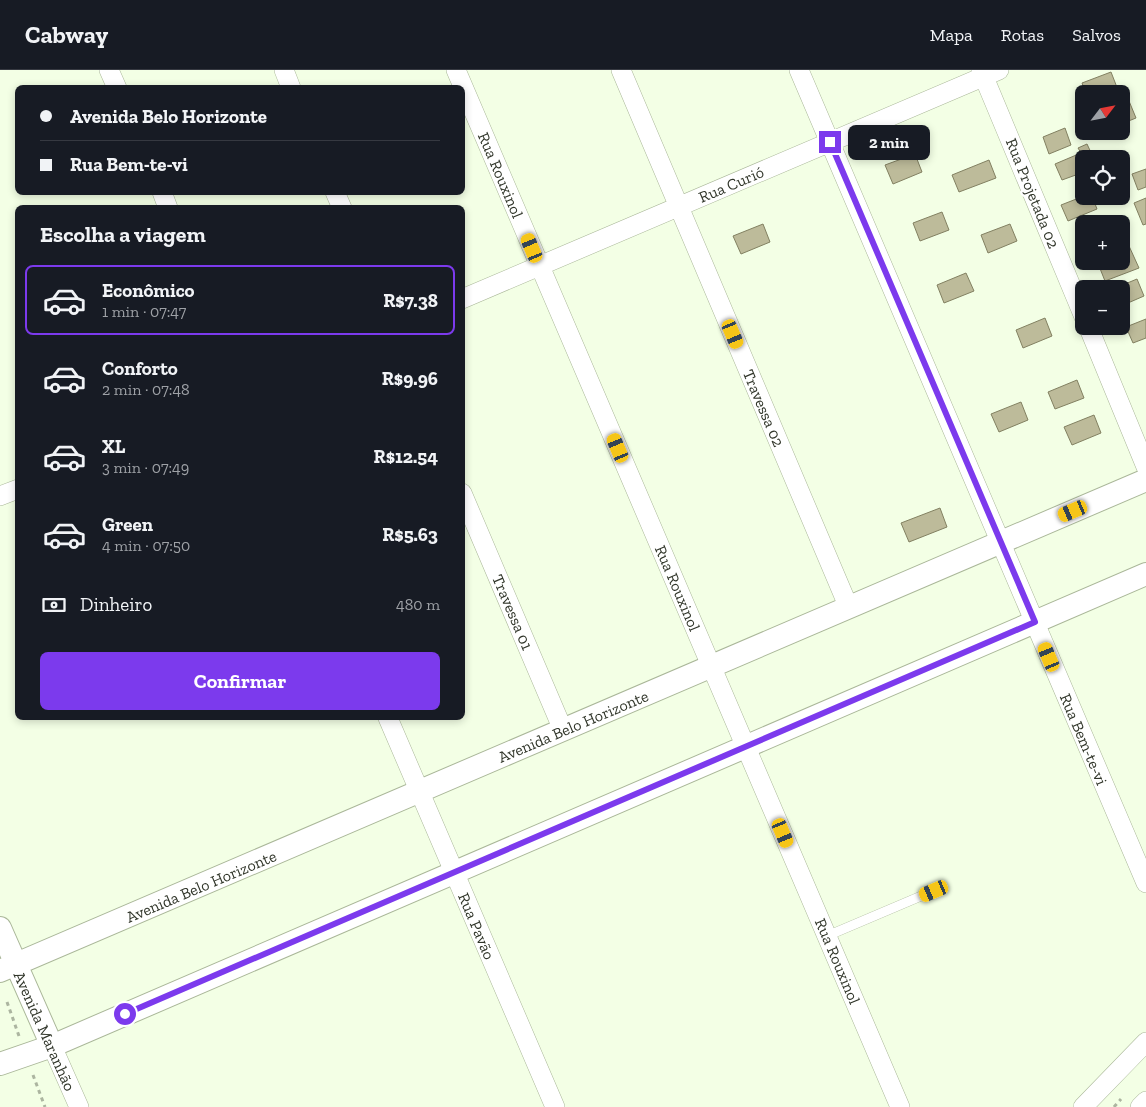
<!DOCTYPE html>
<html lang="pt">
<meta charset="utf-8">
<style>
body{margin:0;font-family:"Zilla Slab",serif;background:#20242c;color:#f1f3f6;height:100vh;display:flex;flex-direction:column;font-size:19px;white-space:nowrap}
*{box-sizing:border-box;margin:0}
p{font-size:16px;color:#9ea1a6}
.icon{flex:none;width:28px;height:28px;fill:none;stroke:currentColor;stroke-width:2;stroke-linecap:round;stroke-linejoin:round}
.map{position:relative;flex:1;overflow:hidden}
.drawer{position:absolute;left:15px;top:135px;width:450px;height:515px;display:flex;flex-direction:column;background:#171b24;border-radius:8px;box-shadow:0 2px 8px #0003}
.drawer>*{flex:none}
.hud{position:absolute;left:15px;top:15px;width:450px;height:110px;border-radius:8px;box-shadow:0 2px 8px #0003;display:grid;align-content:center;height:110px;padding:0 25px;background:#171b24}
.needle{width:32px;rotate:58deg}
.controls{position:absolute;left:1075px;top:15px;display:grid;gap:10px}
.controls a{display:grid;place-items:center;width:55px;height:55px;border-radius:8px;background:#171b24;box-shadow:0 2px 8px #0003;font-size:25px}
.end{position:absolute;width:22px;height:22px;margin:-11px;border:6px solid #7c3aed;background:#fff;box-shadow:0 0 0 2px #fff}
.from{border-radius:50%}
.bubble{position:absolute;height:35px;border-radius:8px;background:#171b24;box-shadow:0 2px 8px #0003;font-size:16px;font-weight:700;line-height:35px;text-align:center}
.car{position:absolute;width:15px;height:30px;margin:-15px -8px;border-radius:6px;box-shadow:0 0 4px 1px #0007;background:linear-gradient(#f5c518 24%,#345 0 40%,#f5c518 0 76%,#345 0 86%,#f5c518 0)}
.hud b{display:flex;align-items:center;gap:18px;height:48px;font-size:19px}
.hud b+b{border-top:1px solid #363941}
.hud i{width:12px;height:12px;background:#f1f3f6}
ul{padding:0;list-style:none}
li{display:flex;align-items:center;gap:15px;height:70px;margin:0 10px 8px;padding:0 15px;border:2px solid transparent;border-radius:8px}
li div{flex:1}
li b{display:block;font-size:19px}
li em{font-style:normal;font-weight:700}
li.on{border-color:#7c3aed}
li>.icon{width:45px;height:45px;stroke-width:1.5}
h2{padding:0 25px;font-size:22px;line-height:60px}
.pay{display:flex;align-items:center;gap:12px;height:55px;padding:0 25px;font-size:19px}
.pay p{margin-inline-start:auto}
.primary-button{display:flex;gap:10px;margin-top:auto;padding:10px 25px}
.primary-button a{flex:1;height:58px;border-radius:8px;background:#7c3aed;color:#fff;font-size:20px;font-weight:700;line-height:58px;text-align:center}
header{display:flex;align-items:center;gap:30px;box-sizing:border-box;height:70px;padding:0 25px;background:#171b24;border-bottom:1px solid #363941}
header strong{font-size:24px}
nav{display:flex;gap:28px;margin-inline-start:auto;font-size:18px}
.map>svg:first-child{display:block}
.building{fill:#bdbb9a;stroke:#828061}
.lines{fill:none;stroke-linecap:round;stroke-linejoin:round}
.service-casing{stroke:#aab799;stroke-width:10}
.minor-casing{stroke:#aab799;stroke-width:20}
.tertiary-casing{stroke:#aab799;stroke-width:24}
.path{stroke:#acb5a0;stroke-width:3;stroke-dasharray:4 4;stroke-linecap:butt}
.service{stroke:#fff;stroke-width:9}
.minor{stroke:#fff;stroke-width:19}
.tertiary{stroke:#fff;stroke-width:22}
.route{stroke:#7c3aed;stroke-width:6}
.labels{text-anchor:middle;stroke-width:4.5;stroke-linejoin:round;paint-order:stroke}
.street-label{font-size:16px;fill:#303529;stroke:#fff}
</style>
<header>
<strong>Cabway</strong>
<nav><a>Mapa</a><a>Rotas</a><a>Salvos</a></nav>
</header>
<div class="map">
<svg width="1146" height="1037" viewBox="0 0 1146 1037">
<rect width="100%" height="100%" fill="#f3ffe5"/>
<path class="building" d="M 1111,2 L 1118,20 L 1109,24 L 1086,24 L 1082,13 Z
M 1129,31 L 1136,48 L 1121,54 L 1121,34 Z
M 1065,58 L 1071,75 L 1049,84 L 1043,67 Z
M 1087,74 L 1094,89 L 1084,89 L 1084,102 L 1062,110 L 1055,94 L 1081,83 L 1078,78 Z
M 915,84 L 922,102 L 893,114 L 885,95 Z
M 989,90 L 996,108 L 959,122 L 952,105 Z
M 1146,99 L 1146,117 L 1138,120 L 1132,104 Z
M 1084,126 L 1092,126 L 1097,139 L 1068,151 L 1061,135 Z
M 1146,128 L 1146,154 L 1143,155 L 1134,133 Z
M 942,142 L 949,160 L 920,171 L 913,153 Z
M 763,154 L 770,172 L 741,184 L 733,166 Z
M 1010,154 L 1017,171 L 988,183 L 981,165 Z
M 1129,176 L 1139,198 L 1105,211 L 1097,191 L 1121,191 L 1121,179 Z
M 966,203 L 974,221 L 944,233 L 937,215 Z
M 1137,209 L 1144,226 L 1121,236 L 1121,219 L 1113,219 Z
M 1045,248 L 1052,266 L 1023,278 L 1016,260 Z
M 1146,249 L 1146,268 L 1133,273 L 1126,257 Z
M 1077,310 L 1084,328 L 1055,339 L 1048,322 Z
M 1021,332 L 1028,350 L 999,362 L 991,344 Z
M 1094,345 L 1101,363 L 1072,375 L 1064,357 Z
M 940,438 L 947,457 L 909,472 L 901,453 Z"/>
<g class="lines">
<defs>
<path id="service" d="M 827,866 L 933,821"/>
<path id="minor" d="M 109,0 L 117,18
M 284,0 L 291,18
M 456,0 L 900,1037
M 621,0 L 849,538
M 799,0 L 1146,813
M 981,0 L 1084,247
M 162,122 L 168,138
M 335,122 L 342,138
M 462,229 L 999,0
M 1088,256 L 1146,397
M 462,423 L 563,660
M 0,426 L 18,419
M 388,648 L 555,1037
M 52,976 L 79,1037
M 1083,1037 L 1146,972
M 1140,1037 L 1146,1031"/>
<path id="tertiary" d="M 0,858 L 52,976
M 0,901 L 1146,410
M 0,994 L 52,976 L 1146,504"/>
</defs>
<use href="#service" class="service-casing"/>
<use href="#minor" class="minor-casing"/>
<use href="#tertiary" class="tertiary-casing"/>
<path class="path" d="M 7,932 L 19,966
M 33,1005 L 45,1037
M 1114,1037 L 1121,1029"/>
<use href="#service" class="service"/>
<use href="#minor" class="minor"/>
<use href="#tertiary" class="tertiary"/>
</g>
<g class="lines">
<path class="route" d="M 125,944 L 1035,552 L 830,72"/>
</g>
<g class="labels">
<g class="street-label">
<text transform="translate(501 105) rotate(67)" y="6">Rua Rouxinol</text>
<text transform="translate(731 114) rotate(-23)" y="6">Rua Curió</text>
<text transform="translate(1033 123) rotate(68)" y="6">Rua Projetada 02</text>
<text transform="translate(764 338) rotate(67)" y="6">Travessa 02</text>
<text transform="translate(678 518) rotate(67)" y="6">Rua Rouxinol</text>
<text transform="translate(513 542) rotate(67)" y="6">Travessa 01</text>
<text transform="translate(573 656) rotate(-23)" y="6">Avenida Belo Horizonte</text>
<text transform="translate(1084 669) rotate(67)" y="6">Rua Bem-te-vi</text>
<text transform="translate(201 816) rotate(-23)" y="6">Avenida Belo Horizonte</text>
<text transform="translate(477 856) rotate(67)" y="6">Rua Pavão</text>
<text transform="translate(838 891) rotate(67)" y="6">Rua Rouxinol</text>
<text transform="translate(45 961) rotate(66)" y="6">Avenida Maranhão</text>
</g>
</g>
</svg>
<div class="controls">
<a><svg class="needle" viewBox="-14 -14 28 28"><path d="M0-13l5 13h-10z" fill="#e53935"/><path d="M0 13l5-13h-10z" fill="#9ea1a6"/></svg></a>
<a><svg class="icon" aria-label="locate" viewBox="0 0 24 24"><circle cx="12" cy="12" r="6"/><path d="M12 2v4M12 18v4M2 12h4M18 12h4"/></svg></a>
<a>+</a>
<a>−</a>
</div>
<i class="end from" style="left:125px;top:944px"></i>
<i class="end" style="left:830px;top:72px"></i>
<div class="bubble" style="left:848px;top:55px;width:82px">2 min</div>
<i class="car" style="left:532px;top:178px;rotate:337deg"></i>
<i class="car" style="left:733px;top:264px;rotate:157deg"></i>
<i class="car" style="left:618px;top:378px;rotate:337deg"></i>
<i class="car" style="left:1073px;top:441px;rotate:247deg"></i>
<i class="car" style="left:1049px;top:587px;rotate:337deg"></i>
<i class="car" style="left:783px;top:763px;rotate:157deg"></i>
<i class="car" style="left:934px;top:821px;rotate:247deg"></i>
<div class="hud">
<b><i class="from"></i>Avenida Belo Horizonte</b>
<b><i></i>Rua Bem-te-vi</b>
</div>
<section class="drawer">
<h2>Escolha a viagem</h2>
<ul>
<li class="on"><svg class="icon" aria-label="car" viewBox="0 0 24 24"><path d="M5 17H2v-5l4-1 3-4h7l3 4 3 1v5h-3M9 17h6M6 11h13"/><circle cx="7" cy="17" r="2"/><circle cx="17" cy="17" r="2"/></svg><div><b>Econômico</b><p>1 min · 07:47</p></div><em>R$7.38</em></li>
<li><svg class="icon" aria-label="car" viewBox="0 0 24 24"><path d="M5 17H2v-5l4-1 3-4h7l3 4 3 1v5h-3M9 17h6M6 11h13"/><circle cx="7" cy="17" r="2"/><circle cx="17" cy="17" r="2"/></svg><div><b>Conforto</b><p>2 min · 07:48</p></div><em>R$9.96</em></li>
<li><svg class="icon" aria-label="car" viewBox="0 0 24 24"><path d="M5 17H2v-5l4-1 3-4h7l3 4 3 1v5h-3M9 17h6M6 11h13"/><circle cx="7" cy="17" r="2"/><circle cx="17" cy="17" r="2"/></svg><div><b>XL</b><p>3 min · 07:49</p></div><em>R$12.54</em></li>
<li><svg class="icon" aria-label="car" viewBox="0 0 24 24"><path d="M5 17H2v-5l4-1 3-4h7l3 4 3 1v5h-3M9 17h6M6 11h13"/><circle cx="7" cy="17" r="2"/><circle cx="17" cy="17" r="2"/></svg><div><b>Green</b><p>4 min · 07:50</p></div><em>R$5.63</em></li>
</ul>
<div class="pay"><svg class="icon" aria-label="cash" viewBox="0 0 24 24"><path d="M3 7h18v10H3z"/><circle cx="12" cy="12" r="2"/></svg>Dinheiro<p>480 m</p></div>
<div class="primary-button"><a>Confirmar</a></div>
</section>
</div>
